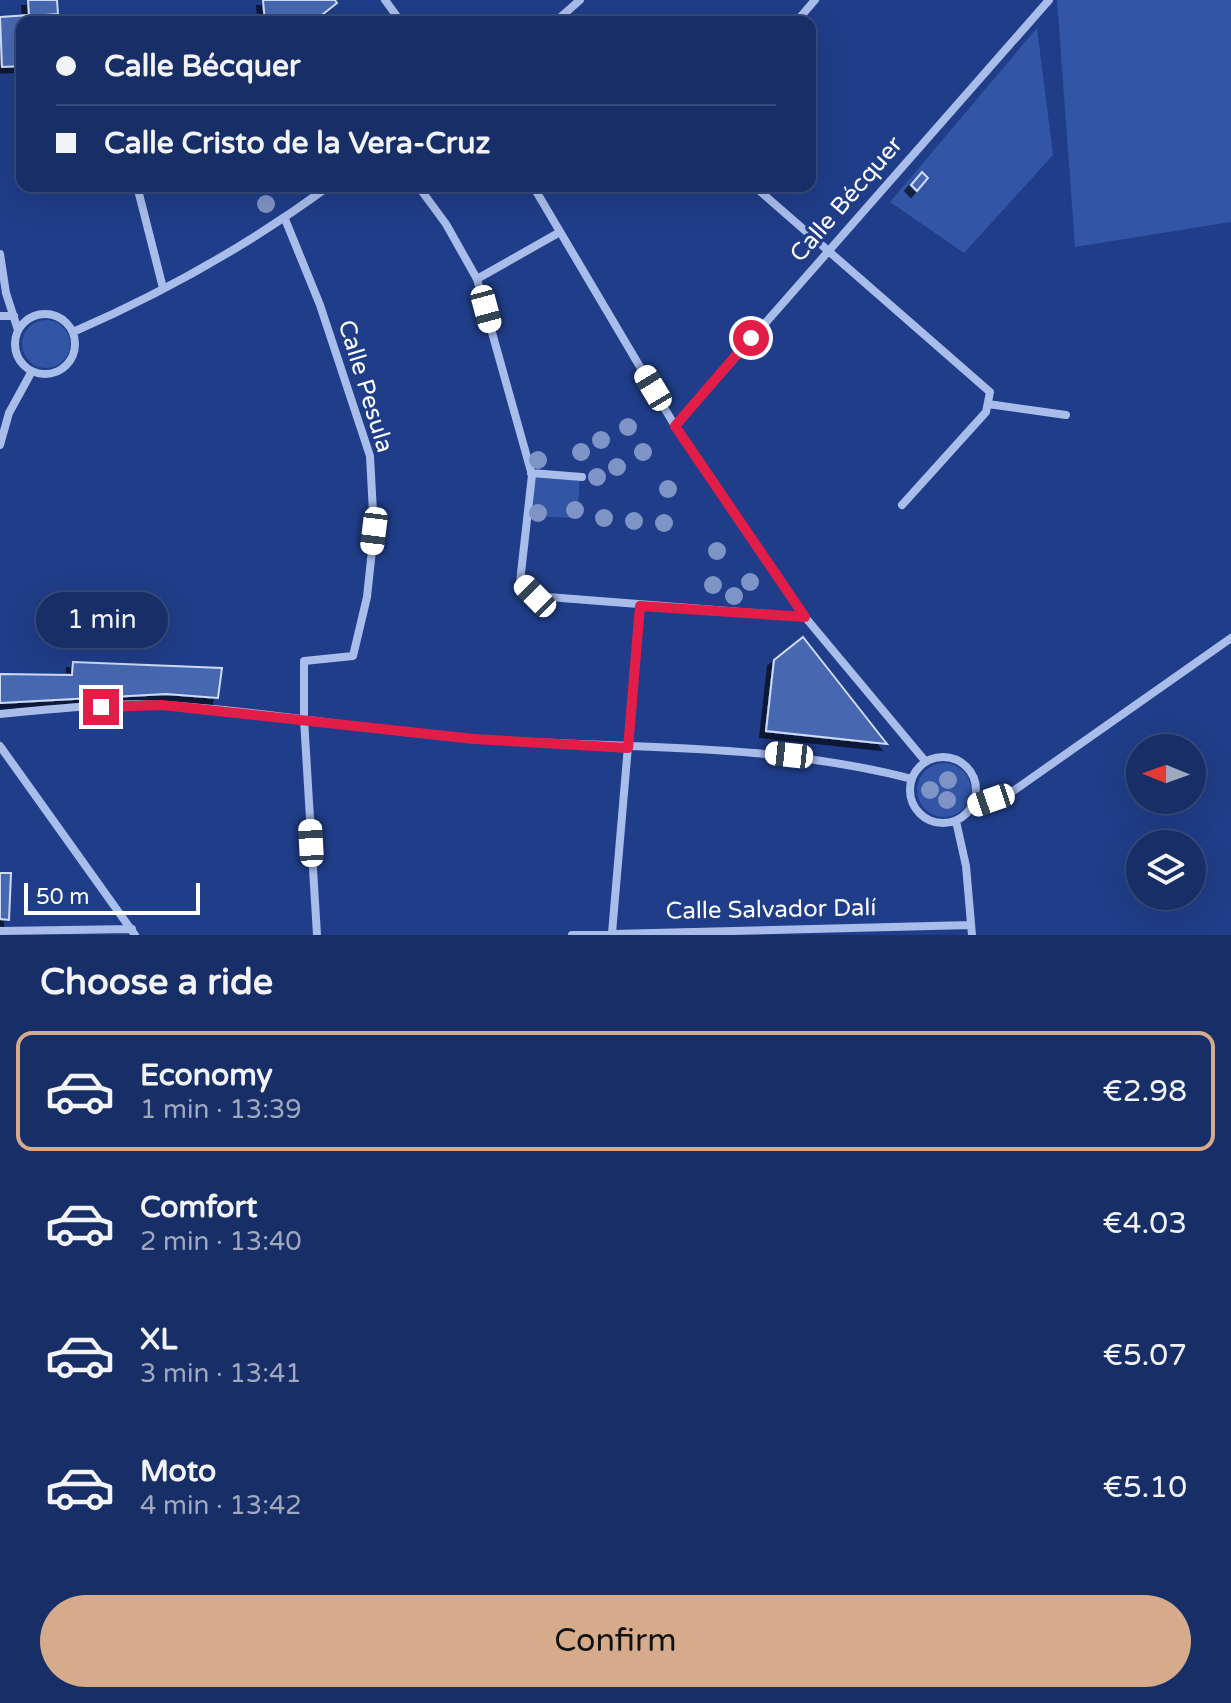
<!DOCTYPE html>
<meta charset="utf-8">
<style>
body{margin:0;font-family:"Varela Round",sans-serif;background:#243a6f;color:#f1f3f6;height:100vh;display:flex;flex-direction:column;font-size:30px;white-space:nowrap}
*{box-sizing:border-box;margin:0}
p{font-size:26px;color:#9ea8bf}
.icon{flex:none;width:44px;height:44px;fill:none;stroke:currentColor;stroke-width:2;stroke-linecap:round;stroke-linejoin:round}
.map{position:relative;height:935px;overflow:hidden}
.sheet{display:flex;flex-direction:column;background:#172e66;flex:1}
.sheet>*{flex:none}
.guide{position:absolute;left:16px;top:16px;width:800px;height:176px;border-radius:16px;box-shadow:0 8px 32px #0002,0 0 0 2px #364a7a;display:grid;align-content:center;height:176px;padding:0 40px;background:#172e66}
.needle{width:52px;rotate:271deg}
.fabs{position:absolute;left:1126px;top:734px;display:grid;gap:16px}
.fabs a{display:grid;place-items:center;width:80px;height:80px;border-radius:50%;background:#172e66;box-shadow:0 8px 32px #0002,0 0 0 2px #364a7a;font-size:40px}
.scale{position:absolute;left:24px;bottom:20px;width:176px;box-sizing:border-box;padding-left:8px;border:4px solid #fff;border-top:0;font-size:22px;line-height:28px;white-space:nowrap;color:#fff;-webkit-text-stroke:6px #1f3d88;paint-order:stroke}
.end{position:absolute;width:36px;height:36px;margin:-18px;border:10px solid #e11d48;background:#fff;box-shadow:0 0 0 4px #fff}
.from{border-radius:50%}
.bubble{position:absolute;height:56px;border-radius:28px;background:#172e66;box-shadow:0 8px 32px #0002,0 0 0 2px #364a7a;font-size:26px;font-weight:600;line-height:56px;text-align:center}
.car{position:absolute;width:24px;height:48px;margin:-24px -12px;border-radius:10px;box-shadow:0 0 6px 2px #0007;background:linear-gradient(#fff 24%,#345 0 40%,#fff 0 76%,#345 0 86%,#fff 0)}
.guide b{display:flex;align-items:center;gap:28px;height:76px;font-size:30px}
.guide b+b{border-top:2px solid #364a7a}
.guide i{width:20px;height:20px;background:#f1f3f6}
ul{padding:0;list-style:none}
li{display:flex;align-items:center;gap:24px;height:120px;margin:0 16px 12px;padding:0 24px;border:4px solid transparent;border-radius:16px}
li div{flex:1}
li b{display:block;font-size:30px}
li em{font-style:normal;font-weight:600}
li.active{border-color:#d6ab8b}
li>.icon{width:72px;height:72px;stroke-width:1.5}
h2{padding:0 40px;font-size:36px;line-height:96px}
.cta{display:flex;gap:16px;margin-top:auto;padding:16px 40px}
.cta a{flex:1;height:92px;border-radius:48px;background:#d6ab8b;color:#111;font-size:32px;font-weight:600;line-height:92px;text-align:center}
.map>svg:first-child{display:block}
.green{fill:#3255a6}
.building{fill:#4767b1;stroke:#cedbf8;stroke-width:2;filter:url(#shadow)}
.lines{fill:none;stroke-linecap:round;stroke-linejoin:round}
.street{stroke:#a9bdeb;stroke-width:8}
.tree{fill:#7f94c6}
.route{stroke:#e11d48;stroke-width:10}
.labels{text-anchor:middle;stroke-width:7;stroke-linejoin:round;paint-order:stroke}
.street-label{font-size:24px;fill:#fff;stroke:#1f3d88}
</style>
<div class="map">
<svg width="1231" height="935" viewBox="0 0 1231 935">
<defs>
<filter id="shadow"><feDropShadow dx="-6" dy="6" stdDeviation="0" flood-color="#0009"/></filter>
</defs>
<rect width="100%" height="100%" fill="#1f3d88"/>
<path class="green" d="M 1057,0 L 1231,0 L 1231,222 L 1075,247 Z
M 1037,28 L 1053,155 L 964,253 L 890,202 Z
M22 344a24 24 0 1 1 48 0a24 24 0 1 1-48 0Z
M 532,475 L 580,479 L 577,518 L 527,516 Z
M917 790a27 27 0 1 1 54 0a27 27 0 1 1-54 0Z"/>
<path class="building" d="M 28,0 L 57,0 L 58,14 L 45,15 L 45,22 L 22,22 L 22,66 L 2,67 L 0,17 L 29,15 Z
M 263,0 L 335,0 L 337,3 L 313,22 L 265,22 Z
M 922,172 L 928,178 L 917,191 L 911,185 Z
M 803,637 L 887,744 L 766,731 L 774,660 Z
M 73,662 L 222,668 L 218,698 L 166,694 L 0,703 L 0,674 L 72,675 Z
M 0,873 L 11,873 L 9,920 L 0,919 Z"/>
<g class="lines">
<path class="street" d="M 385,0 L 401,22
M 555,22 L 580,0
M 796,22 L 815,0
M 137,186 L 163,288
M 418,186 L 446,224 L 477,279 L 532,475 L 520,582 L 535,596 L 805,617
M 533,186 L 675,426 L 805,617 L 926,762
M 754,186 L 990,392 L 986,412 L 902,505
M 285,219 L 320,305 L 370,456 L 374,531 L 367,597 L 353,656 L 304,661 L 304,719 L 317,935
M 0,254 L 6,293 L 18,330
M 477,279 L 560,232
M15 344a30 30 0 1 1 60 0a30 30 0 1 1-60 0Z
M 0,316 L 14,316
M 73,332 C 163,293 250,244 329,186
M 988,404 L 1066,415
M 675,426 L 1049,0
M 0,445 L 9,413 L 32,371
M 531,473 L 582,477
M 0,714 C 54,709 110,702 164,705 C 269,711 373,732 478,739 C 623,749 771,742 912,779
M 0,746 L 135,935
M910 790a33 33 0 1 1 66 0a33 33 0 1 1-66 0Z
M 972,807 L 1009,794 L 1231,638
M 956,821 L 966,866 L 972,935
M 0,931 L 132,929
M 612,933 L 640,606
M 572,935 L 971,925"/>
</g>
<g class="tree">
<circle cx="266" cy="204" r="9"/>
<circle cx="628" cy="427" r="9"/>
<circle cx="601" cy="440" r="9"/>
<circle cx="581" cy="452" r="9"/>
<circle cx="643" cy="452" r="9"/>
<circle cx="538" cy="460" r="9"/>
<circle cx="617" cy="467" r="9"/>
<circle cx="597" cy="477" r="9"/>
<circle cx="668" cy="489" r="9"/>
<circle cx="575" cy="510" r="9"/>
<circle cx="538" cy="513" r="9"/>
<circle cx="604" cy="518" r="9"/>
<circle cx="634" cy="521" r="9"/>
<circle cx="664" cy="523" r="9"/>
<circle cx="717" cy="551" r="9"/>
<circle cx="750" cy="582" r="9"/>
<circle cx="713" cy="585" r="9"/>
<circle cx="734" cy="596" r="9"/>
<circle cx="948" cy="780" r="9"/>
<circle cx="930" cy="790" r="9"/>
<circle cx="947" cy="800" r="9"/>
</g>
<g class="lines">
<path class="route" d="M 101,707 L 162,705 L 474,739 L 628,748 L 640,606 L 805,617 L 675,426 L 751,338"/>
</g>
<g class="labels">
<g class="street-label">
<text transform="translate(846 199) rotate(-49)" y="8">Calle Bécquer</text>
<text transform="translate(366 386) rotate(73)" y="8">Calle Pesula</text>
<text transform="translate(771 909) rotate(-1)" y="8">Calle Salvador Dalí</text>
</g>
</g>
</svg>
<div class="fabs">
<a><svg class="needle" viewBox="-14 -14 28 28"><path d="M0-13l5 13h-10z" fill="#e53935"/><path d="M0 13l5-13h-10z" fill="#9ea8bf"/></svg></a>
<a><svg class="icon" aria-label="layers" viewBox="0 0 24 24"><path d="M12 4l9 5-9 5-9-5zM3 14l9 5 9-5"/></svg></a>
</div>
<div class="scale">50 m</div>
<i class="end from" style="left:751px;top:338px"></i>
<i class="end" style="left:101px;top:707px"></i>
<div class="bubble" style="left:36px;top:592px;width:132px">1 min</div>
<i class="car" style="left:486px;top:309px;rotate:165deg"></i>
<i class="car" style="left:653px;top:388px;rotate:329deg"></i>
<i class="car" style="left:374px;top:531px;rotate:187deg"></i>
<i class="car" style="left:535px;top:596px;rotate:315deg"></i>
<i class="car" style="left:789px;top:755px;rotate:276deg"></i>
<i class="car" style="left:991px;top:800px;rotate:251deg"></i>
<i class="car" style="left:311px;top:843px;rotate:357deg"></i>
<div class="guide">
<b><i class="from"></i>Calle Bécquer</b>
<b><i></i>Calle Cristo de la Vera-Cruz</b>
</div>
</div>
<section class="sheet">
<h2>Choose a ride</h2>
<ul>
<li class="active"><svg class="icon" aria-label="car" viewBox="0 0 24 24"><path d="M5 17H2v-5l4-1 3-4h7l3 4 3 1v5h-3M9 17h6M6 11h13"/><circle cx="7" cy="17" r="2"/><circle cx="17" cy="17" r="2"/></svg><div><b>Economy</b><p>1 min · 13:39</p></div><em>€2.98</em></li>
<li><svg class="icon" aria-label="car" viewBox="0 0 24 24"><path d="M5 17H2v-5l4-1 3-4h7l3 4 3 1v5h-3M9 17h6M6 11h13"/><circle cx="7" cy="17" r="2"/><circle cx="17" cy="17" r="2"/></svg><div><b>Comfort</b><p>2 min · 13:40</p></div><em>€4.03</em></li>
<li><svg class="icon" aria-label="car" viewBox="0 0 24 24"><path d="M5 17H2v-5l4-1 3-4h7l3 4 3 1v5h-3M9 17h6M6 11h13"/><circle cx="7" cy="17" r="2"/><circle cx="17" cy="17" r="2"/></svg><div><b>XL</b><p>3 min · 13:41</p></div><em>€5.07</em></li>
<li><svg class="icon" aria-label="car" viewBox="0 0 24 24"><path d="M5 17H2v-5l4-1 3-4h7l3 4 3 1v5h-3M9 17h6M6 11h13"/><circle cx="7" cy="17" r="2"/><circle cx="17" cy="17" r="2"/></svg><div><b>Moto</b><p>4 min · 13:42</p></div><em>€5.10</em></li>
</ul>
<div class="cta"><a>Confirm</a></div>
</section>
